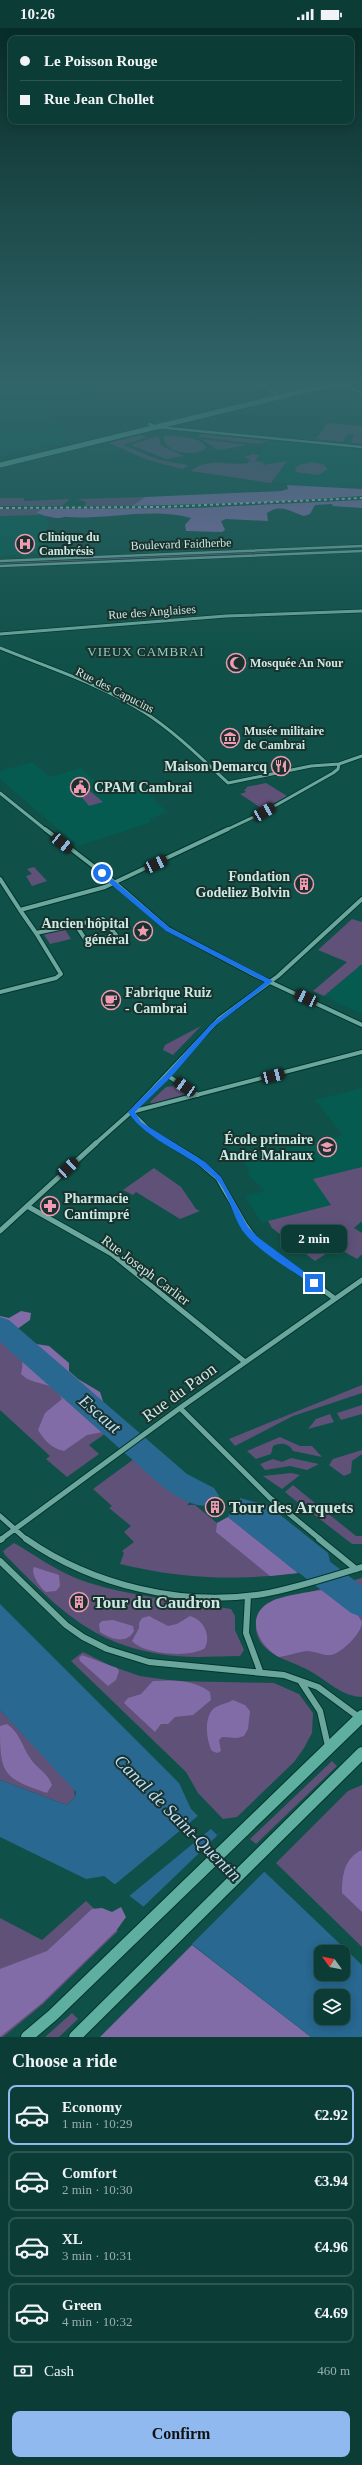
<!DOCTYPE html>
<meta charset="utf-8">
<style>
body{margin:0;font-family:Georgia,serif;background:#194842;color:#f1f3f6;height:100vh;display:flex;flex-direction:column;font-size:15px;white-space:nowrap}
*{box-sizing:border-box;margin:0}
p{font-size:13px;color:#9aaead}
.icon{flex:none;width:22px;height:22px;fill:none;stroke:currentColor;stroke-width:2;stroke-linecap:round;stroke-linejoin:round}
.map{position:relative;height:2009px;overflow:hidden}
.details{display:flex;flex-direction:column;background:#0b3d36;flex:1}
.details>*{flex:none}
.banner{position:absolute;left:8px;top:8px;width:346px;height:88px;border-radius:8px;box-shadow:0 2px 10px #0003,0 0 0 1px #2b5651;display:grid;align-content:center;height:88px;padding:0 12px;background:#0b3d36}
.needle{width:26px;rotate:303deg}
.controls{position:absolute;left:314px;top:1917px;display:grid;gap:8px}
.controls a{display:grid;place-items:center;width:36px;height:36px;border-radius:8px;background:#0b3d36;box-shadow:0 2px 10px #0003,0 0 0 1px #2b5651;font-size:20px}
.end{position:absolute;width:18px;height:18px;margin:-9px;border:5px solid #1a73e8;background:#fff;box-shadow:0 0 0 2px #fff}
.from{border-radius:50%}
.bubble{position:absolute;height:28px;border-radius:8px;background:#0b3d36;box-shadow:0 2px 10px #0003,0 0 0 1px #2b5651;font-size:13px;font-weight:600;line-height:28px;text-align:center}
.car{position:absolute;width:12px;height:24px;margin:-12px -6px;border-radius:5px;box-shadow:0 0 3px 1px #0007;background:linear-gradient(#222 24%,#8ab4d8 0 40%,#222 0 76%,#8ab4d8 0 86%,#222 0)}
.banner b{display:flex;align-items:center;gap:14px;height:38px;font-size:15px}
.banner b+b{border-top:1px solid #2b5651}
.banner i{width:10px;height:10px;background:#f1f3f6}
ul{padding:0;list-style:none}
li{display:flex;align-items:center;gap:12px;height:60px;margin:0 8px 6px;padding:0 4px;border:2px solid #2b5651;border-radius:8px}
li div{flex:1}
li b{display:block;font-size:15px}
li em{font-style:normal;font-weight:600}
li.selected{border-color:#90b9f0}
li>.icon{width:36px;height:36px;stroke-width:1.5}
h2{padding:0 12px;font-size:18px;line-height:48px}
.pay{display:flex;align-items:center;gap:10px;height:44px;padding:0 12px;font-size:15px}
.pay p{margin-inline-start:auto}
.button{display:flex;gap:8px;margin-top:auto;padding:8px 12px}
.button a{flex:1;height:46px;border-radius:8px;background:#90b9f0;color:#111;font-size:16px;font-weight:600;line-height:46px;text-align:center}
.status{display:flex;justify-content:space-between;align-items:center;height:28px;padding:0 20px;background:#0b3d36;direction:ltr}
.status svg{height:11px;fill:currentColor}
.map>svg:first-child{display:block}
.built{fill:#055b50}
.green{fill:#5f5178}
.forest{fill:#826ca7}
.water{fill:#286891;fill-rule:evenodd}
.pier{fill:#0f5148}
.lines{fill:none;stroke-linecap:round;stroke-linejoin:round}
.river{fill:#286891;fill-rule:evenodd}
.minor-far4-casing{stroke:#02352e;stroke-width:3.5}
.minor-far3-casing{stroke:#02352e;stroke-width:4.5}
.minor-far2-casing{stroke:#02352e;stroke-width:6}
.minor-far1-casing{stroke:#02352e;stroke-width:7}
.minor-casing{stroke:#02352e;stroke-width:8}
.secondary-far1-casing{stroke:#02352e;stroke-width:6}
.secondary-casing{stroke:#02352e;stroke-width:14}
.minor-far4{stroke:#6aa69b;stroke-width:2.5}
.minor-far3{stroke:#6aa69b;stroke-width:3}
.minor-far2{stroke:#6aa69b;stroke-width:4}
.minor-far1{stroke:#6aa69b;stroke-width:5}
.minor{stroke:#6aa69b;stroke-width:6}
.secondary-far1{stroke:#5fafa1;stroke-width:5}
.secondary{stroke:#5fafa1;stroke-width:12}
.rail{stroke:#a5cac3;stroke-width:2;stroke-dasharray:3 3;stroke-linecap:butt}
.route{fill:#1a73e8}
.labels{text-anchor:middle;stroke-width:4;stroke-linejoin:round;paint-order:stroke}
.far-poi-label{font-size:12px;font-weight:bold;fill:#cbe9e2;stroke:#19322d;text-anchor:start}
.far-street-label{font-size:12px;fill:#cbe9e2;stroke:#19322d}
.far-quarter-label{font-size:13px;letter-spacing:1px;fill:#91cec2;stroke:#19322d}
.poi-label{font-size:14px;font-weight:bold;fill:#cbe9e2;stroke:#19322d;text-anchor:end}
.street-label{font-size:14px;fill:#cbe9e2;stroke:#19322d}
.near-street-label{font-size:17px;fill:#cbe9e2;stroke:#19322d}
.near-poi-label{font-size:17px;font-weight:bold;fill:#cbe9e2;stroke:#19322d;text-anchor:start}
.near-water-label{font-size:18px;font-style:italic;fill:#bcddf6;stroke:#19322d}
</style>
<div class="status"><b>10:26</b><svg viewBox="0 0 49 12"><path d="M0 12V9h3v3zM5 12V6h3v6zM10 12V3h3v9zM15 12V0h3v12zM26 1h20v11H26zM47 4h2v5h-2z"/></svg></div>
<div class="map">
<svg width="362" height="2009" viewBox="0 0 362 2009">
<rect width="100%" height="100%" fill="#0f5148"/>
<path class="built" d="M 0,354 L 101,354 L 90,360 L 89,363 L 95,367 L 48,379 L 39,379 L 57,395 L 79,410 L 0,430 Z
M 269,413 L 362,422 L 362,450 L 357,459 L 324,459 L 251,452 L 264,434 L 255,433 Z
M 46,487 L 52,525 L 0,528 L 0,488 Z
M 32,734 L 50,749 L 81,740 L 100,757 L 113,753 L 121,759 L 138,755 L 167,784 L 149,791 L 152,794 L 78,818 L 0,751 L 0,743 Z
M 362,936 L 362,986 L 324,968 Z
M 362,1060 L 362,1139 L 314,1151 L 331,1177 L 262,1195 L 245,1168 L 265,1163 L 247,1145 L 250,1144 L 242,1131 L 343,1107 L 315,1072 Z"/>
<path class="green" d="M 326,354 L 331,355 L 156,396 L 157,395 Z
M 327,395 L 362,398 L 362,416 L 351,415 L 354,407 L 348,406 L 343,414 L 316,411 Z
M 201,406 L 269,413 L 259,416 L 198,409 Z
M 140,407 L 148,409 L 123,417 L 159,432 L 188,437 L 183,441 L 178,440 L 145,431 L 109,415 Z
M 158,408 L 162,418 L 184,428 L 167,431 L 130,417 Z
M 164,408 C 173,407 204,409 206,420 C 197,430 161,425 164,408 Z
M 201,411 L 248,417 L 218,422 Z
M 252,426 L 259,427 L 255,433 L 264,434 L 263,437 L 287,433 L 271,455 L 191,443 C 209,429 227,438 248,435 L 250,432 L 244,429 Z
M 310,434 L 323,436 L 328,441 L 319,447 L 295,444 L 297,438 Z
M 145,469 L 132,478 L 85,478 L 86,474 L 77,471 Z
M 0,470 L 24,470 L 24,473 L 70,471 L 62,478 L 0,478 Z
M 0,481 L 42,481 L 42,482 L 36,485 L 39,487 L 0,488 Z
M 269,523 L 269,525 L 0,536 L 0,535 Z
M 266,755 L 287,768 L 263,781 L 240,766 L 246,764 L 244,762 L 247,760 L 246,759 Z
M 90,763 L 103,774 L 89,778 L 80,767 L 76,767 Z
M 34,839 L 47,853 L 32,858 L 26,848 L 32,846 L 27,841 Z
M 352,891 L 362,894 L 362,936 L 324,968 L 313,963 L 347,934 L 318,922 Z
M 64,900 L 71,911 L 50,916 L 43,905 Z
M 201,998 L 173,1027 L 163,1022 L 165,1017 Z
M 174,1058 L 186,1066 L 152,1076 L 150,1074 L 166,1059 Z
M 362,1139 L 362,1193 L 354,1200 L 362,1205 L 362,1226 L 357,1231 L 336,1219 L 315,1233 L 272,1200 L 268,1193 L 331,1177 L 313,1151 Z
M 154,1140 L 181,1159 L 196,1181 L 200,1183 L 180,1191 L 136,1164 L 133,1167 L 123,1162 Z
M 0,1309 L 109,1403 L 89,1417 L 99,1426 L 67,1449 L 46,1431 L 50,1428 L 0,1382 Z
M 362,1357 L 362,1365 L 293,1388 L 235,1418 L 229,1411 Z
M 362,1377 L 362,1386 L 341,1392 L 337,1385 Z
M 330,1386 L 334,1394 L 308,1401 L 316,1391 Z
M 280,1409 L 300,1418 L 312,1418 L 322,1429 L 293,1423 C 289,1415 281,1414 273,1418 L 271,1426 L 256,1431 L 247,1423 Z
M 362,1422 L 362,1426 L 352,1433 L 351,1445 L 344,1448 L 329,1437 L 333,1431 Z
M 138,1428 L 190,1474 L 187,1477 L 195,1477 L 217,1495 L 228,1489 L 298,1545 C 236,1553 182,1551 120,1536 L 124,1525 L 122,1523 L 134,1514 L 124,1504 L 131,1498 L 109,1480 L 112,1478 L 93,1461 Z
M 291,1430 L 319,1436 L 307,1442 L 290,1438 L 265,1442 L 260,1436 L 273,1431 L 282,1434 Z
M 291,1445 L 300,1447 L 282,1461 L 263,1448 Z
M 293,1457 L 315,1475 L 307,1482 L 285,1464 Z
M 320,1479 L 356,1508 L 362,1508 L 362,1516 L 352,1516 L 312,1485 Z
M 14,1515 C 35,1527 55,1542 78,1551 C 127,1569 180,1572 231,1581 L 235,1588 L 235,1602 L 244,1622 L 240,1628 C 219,1628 197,1630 176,1628 C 94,1620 60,1582 5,1527 L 3,1523 Z
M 362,1550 L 362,1669 C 343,1669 326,1652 310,1643 C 291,1632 260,1628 256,1602 C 255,1591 260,1582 268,1575 Z
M 83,1624 L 111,1638 L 140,1648 L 175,1653 L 274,1655 L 299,1666 L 313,1685 L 312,1705 L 304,1720 L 294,1734 L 237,1789 L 223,1791 L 198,1765 L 186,1744 L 71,1633 Z
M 0,1682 L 74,1759 L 75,1769 L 67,1777 L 0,1752 Z
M 332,1733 L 337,1738 L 256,1816 L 250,1811 Z
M 362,1757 L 362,1919 L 276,1835 L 348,1763 Z
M 86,1873 L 118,1903 L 43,1976 L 3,2009 L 0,2009 L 0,1890 L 42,1912 Z
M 72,1985 L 78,1991 L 59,2009 L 45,2009 Z"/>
<path class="forest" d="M 287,457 L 362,461 L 362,468 L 269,474 L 132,478 L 145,469 L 281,463 L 288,461 Z
M 362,472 L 362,480 L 333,478 L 332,476 L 315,477 L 310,486 L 304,488 C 291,484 281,475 267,485 L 268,493 L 226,491 L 221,493 L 225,502 L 222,504 L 186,503 L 185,497 L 191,490 C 152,479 108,492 68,489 C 65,488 62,490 59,490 C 57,491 38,486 36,485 L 42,481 L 192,480 Z
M 21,1283 L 31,1285 L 30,1292 L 13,1304 L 24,1314 L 49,1318 L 69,1335 L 69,1343 L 78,1351 L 100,1364 L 111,1398 L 103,1404 L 87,1407 L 64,1423 C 51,1420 45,1413 38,1402 L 45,1385 L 62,1371 C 52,1350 35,1360 21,1346 C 26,1326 17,1321 2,1308 L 0,1309 L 0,1288 L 9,1290 Z
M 228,1489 L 298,1545 L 270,1548 L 216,1504 L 217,1495 Z
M 34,1539 L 59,1547 L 60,1558 L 56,1563 L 46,1564 C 40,1560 30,1545 34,1539 Z
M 327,1562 L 357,1586 L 362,1594 C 362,1605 342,1625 331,1627 C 323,1628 315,1623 307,1623 C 297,1624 288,1628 279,1629 C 258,1617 243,1587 272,1573 C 281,1568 317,1562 327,1562 Z
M 149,1588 L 168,1598 L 177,1596 L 190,1588 C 204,1592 211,1607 205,1620 C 191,1630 145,1627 132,1613 L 139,1600 L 139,1595 L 142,1590 Z
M 113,1592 L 133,1598 L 134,1603 C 126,1617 111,1611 100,1604 L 99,1596 L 102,1593 Z
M 82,1627 L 117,1640 L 119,1643 L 116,1652 L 108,1658 L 80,1633 L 79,1630 Z
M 153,1653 C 173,1652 193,1651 210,1664 L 211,1672 L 193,1687 L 175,1689 L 168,1696 L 161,1696 L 155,1704 L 124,1675 L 128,1670 L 141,1666 Z
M 233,1672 L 245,1677 L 250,1683 L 248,1701 L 244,1708 L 237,1710 L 222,1709 L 219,1712 L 221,1723 L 217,1725 L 212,1723 C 206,1713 203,1686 216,1679 C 221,1676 228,1675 233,1672 Z
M 7,1696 C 20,1705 22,1718 30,1730 C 37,1741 48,1745 52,1757 L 47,1765 C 2,1750 0,1745 0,1698 Z
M 362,1822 L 362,1884 L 342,1865 C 342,1848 344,1830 362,1822 Z
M 121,1879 L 126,1889 L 116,1903 L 42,1975 L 0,2009 L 0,1941 L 47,1923 L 92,1881 L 102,1880 L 112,1884 Z
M 192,1917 L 311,2009 L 100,2009 Z"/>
<path class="water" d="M 240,1470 L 269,1478 L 328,1525 L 330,1533 L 326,1536 L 298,1545 L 228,1489 L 234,1476 L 240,1475 Z
M 348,1554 L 362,1564 L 362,1589 L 326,1560 Z
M 0,1576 L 179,1755 L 191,1781 L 217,1807 L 222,1803 L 362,1937 L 362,2009 L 311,2009 L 104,1848 L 86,1851 L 0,1809 L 0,1752 L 67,1777 L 75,1769 L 76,1764 L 0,1682 ZM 321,1924 L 343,1924 L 343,1946 L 321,1946 ZM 321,1968 L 343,1968 L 343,1990 L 321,1990 Z"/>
<path class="pier" d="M 199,1787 L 212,1800 L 128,1869 L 113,1858 Z
M 223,1802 L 266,1842 L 190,1918 L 142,1880 Z"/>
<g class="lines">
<path class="river" d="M 0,1289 L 9,1292 L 187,1446 L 214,1460 L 219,1468 L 214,1476 C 194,1483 170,1465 155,1452 L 0,1314 Z
M 292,1510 L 303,1513 L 362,1558 L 362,1589 L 351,1585 L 281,1531 L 277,1522 L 281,1513 Z"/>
<defs>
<path id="minor-far4" d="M 253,354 L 276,365
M 339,354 L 362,365
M 149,396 L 157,399 L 362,419
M 0,533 L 362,518
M 0,538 L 362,523"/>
<path id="minor-far3" d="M 0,606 L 226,588 L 362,583
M 0,620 C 49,640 100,656 144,684 C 175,704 201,730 228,755 L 311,738 L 339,736 L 362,728
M 0,765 L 46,802
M 226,802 L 264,784 L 333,745 L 338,741 L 339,736"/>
<path id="minor-far2" d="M 45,801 L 114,854 L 168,901 L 255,947 L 362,997
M 0,851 L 20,882
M 76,897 L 87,914 L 116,907 L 103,891 L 36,905 L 20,882 L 105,859 L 228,801
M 0,964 L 56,950 L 61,946 L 36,905
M 168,1048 L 198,1067
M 131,1084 L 150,1103 L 171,1116
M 131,1084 L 362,1024
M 95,1116 L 131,1084 L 219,991 L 278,948 L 362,871"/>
<path id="minor-far1" d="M 169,1115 L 197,1132 L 218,1150 L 245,1197 L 256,1212 L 334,1270
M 27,1178 L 112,1226 L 245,1334
M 0,1203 L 96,1115
M 180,1380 L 270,1470 L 321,1512
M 0,1488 L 27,1512
M 0,1512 L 180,1380 L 362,1252"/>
<path id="minor" d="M 26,1511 C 92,1557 182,1579 263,1566 C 296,1560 329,1549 362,1539
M 319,1511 L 356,1541
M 0,1512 L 2,1511
M 0,1533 L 66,1597 L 83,1609 L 107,1621 L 149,1634 L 284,1647 L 318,1659 L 360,1690
M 248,1568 L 246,1605 L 260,1643
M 301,1654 L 320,1683 L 328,1718"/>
<path id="secondary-far1" d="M 0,437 L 316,360 L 357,354"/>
<path id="secondary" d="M 27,2009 L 53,1987 L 362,1688
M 75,2009 L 362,1725"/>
</defs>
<use href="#minor-far4" class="minor-far4-casing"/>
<use href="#minor-far3" class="minor-far3-casing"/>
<use href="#minor-far2" class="minor-far2-casing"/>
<use href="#minor-far1" class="minor-far1-casing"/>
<use href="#minor" class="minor-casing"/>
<use href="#secondary-far1" class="secondary-far1-casing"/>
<use href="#secondary" class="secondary-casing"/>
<use href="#minor-far4" class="minor-far4"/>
<use href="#minor-far3" class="minor-far3"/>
<use href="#minor-far2" class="minor-far2"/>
<use href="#minor-far1" class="minor-far1"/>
<use href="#minor" class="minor"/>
<use href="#secondary-far1" class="secondary-far1"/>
<use href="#secondary" class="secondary"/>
<path class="rail" d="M 0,480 L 162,479 L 362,470"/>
</g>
<linearGradient id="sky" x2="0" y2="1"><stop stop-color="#082d28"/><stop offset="0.56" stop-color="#31656a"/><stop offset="1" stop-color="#31656a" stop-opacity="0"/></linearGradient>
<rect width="362" height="635" fill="url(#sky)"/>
<path class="route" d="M 100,844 L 104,844 L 170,900 L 273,953 L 215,998 L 171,1049 L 135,1084 L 141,1094 L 205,1134 L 221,1149 L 248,1199 L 259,1210 L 317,1253 L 317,1257 L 312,1257 C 291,1241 257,1223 242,1202 C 232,1186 228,1163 215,1150 C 189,1125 148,1114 128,1084 L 166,1046 L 211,996 L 265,954 L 166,903 L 100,847 Z"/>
<defs>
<symbol id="hospital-ring" viewBox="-11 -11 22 22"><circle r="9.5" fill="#19322d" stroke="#f19ab4" stroke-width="1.5"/><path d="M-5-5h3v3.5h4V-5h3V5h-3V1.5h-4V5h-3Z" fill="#f19ab4"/></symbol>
<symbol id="mosque-ring" viewBox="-11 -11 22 22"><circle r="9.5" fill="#19322d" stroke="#f19ab4" stroke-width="1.5"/><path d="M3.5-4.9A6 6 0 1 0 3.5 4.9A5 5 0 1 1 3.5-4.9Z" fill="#f19ab4"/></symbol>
<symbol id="museum-ring" viewBox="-11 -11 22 22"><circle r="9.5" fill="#19322d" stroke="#f19ab4" stroke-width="1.5"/><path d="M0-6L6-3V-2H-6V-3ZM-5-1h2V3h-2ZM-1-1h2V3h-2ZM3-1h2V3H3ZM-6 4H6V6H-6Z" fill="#f19ab4"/></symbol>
<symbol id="restaurant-ring" viewBox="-11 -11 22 22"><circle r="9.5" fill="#19322d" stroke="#f19ab4" stroke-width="1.5"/><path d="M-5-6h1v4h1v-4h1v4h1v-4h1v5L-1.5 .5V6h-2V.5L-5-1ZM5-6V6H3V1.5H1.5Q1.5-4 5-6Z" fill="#f19ab4"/></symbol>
<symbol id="civic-ring" viewBox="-11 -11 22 22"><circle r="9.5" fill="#19322d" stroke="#f19ab4" stroke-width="1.5"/><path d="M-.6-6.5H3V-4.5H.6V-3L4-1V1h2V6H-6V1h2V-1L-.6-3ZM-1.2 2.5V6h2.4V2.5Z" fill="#f19ab4"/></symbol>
<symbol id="building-ring" viewBox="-11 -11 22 22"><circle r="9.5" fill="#19322d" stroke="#f19ab4" stroke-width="1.5"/><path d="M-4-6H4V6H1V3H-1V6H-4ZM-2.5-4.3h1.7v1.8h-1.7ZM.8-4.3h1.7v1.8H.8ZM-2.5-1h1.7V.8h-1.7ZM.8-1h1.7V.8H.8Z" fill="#f19ab4"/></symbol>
<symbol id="sight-ring" viewBox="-11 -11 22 22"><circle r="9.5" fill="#19322d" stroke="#f19ab4" stroke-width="1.5"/><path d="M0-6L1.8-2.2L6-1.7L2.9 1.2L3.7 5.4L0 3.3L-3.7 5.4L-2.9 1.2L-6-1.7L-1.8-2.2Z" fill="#f19ab4"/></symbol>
<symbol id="cafe-ring" viewBox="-11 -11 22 22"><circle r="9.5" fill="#19322d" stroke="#f19ab4" stroke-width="1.5"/><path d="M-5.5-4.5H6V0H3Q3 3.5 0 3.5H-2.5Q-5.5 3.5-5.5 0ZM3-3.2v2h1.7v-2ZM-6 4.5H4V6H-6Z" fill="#f19ab4"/></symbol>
<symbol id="school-ring" viewBox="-11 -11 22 22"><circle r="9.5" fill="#19322d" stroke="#f19ab4" stroke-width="1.5"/><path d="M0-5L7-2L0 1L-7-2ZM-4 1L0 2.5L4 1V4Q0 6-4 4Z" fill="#f19ab4"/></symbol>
<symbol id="pharmacy-ring" viewBox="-11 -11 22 22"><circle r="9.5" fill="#19322d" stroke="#f19ab4" stroke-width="1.5"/><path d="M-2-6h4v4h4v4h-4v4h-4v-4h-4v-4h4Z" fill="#f19ab4"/></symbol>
</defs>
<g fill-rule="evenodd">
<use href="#hospital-ring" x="14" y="505" width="22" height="22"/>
<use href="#mosque-ring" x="225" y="624" width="22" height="22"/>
<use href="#museum-ring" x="219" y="699" width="22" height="22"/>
<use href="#restaurant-ring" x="270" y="727" width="22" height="22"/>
<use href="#civic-ring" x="69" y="748" width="22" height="22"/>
<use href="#building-ring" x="293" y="845" width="22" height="22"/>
<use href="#sight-ring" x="132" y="892" width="22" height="22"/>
<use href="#cafe-ring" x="100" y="961" width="22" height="22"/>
<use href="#school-ring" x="316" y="1108" width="22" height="22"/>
<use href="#pharmacy-ring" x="39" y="1167" width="22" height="22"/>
<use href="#building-ring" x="204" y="1468" width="22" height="22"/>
<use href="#building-ring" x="68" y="1563" width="22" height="22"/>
</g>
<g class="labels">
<g class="far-poi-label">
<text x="39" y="513">Clinique du<tspan x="39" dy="14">Cambrésis</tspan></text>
<text x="250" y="639">Mosquée An Nour</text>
<text x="244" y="707">Musée militaire<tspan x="244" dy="14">de Cambrai</tspan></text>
</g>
<g class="far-street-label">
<text transform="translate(181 516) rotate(-2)" y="4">Boulevard Faidherbe</text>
<text transform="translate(152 584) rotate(-4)" y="4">Rue des Anglaises</text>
<text transform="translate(115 662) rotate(27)" y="4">Rue des Capucins</text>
</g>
<g class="far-quarter-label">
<text x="146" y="628">VIEUX CAMBRAI</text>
</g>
<g class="poi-label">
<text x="267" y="743">Maison Demarcq</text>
<text x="94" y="764" text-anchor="start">CPAM Cambrai</text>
<text x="290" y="853">Fondation<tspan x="290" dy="16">Godeliez Bolvin</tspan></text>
<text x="129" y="900">Ancien hôpital<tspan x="129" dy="16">général</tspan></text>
<text x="125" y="969" text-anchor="start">Fabrique Ruiz<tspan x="125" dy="16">- Cambrai</tspan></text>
<text x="313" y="1116">École primaire<tspan x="313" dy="16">André Malraux</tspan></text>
<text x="64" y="1175" text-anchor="start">Pharmacie<tspan x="64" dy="16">Cantimpré</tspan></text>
</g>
<g class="street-label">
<text transform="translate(146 1242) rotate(37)" y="5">Rue Joseph Carlier</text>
</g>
<g class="near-street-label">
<text transform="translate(179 1364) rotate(-36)" y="6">Rue du Paon</text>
</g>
<g class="near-poi-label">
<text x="229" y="1485">Tour des Arquets</text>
<text x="93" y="1580">Tour du Caudron</text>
</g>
<g class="near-water-label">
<text transform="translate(100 1386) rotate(41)" y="6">Escaut</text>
<text transform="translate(178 1790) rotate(45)" y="6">Canal de Saint-Quentin</text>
</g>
</g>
</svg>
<div class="controls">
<a><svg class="needle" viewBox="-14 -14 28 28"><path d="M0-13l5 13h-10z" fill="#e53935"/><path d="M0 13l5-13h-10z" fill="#9aaead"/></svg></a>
<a><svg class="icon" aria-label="layers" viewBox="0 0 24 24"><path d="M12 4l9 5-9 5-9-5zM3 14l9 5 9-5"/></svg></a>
</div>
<i class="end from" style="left:102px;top:845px"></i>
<i class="end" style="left:314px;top:1255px"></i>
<div class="bubble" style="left:281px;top:1197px;width:66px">2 min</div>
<i class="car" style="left:264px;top:784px;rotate:60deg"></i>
<i class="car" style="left:62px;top:815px;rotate:129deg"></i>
<i class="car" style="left:156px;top:836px;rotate:65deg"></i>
<i class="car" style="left:306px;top:970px;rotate:295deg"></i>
<i class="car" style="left:273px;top:1048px;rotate:76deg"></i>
<i class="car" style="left:185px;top:1059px;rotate:304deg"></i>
<i class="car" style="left:68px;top:1140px;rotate:47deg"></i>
<div class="banner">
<b><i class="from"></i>Le Poisson Rouge</b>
<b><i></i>Rue Jean Chollet</b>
</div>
</div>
<section class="details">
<h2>Choose a ride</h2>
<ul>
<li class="selected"><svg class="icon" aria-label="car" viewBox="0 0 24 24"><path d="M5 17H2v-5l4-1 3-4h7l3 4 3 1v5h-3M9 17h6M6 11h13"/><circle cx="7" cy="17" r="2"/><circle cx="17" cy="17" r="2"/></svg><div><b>Economy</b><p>1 min · 10:29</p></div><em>€2.92</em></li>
<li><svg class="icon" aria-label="car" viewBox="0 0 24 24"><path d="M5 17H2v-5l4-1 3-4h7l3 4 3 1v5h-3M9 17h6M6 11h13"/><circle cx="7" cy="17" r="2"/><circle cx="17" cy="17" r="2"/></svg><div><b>Comfort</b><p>2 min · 10:30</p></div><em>€3.94</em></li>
<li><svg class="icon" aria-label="car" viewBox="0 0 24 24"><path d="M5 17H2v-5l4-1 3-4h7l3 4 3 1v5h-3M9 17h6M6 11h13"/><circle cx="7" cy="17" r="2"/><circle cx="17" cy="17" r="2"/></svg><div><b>XL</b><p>3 min · 10:31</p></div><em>€4.96</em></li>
<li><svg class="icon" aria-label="car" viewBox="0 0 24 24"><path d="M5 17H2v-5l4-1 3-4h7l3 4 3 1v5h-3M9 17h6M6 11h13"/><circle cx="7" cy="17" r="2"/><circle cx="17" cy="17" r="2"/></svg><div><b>Green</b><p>4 min · 10:32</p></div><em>€4.69</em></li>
</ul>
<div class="pay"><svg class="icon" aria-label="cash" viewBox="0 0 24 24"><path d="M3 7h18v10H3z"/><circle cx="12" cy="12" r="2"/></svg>Cash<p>460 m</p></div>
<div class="button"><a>Confirm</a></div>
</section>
